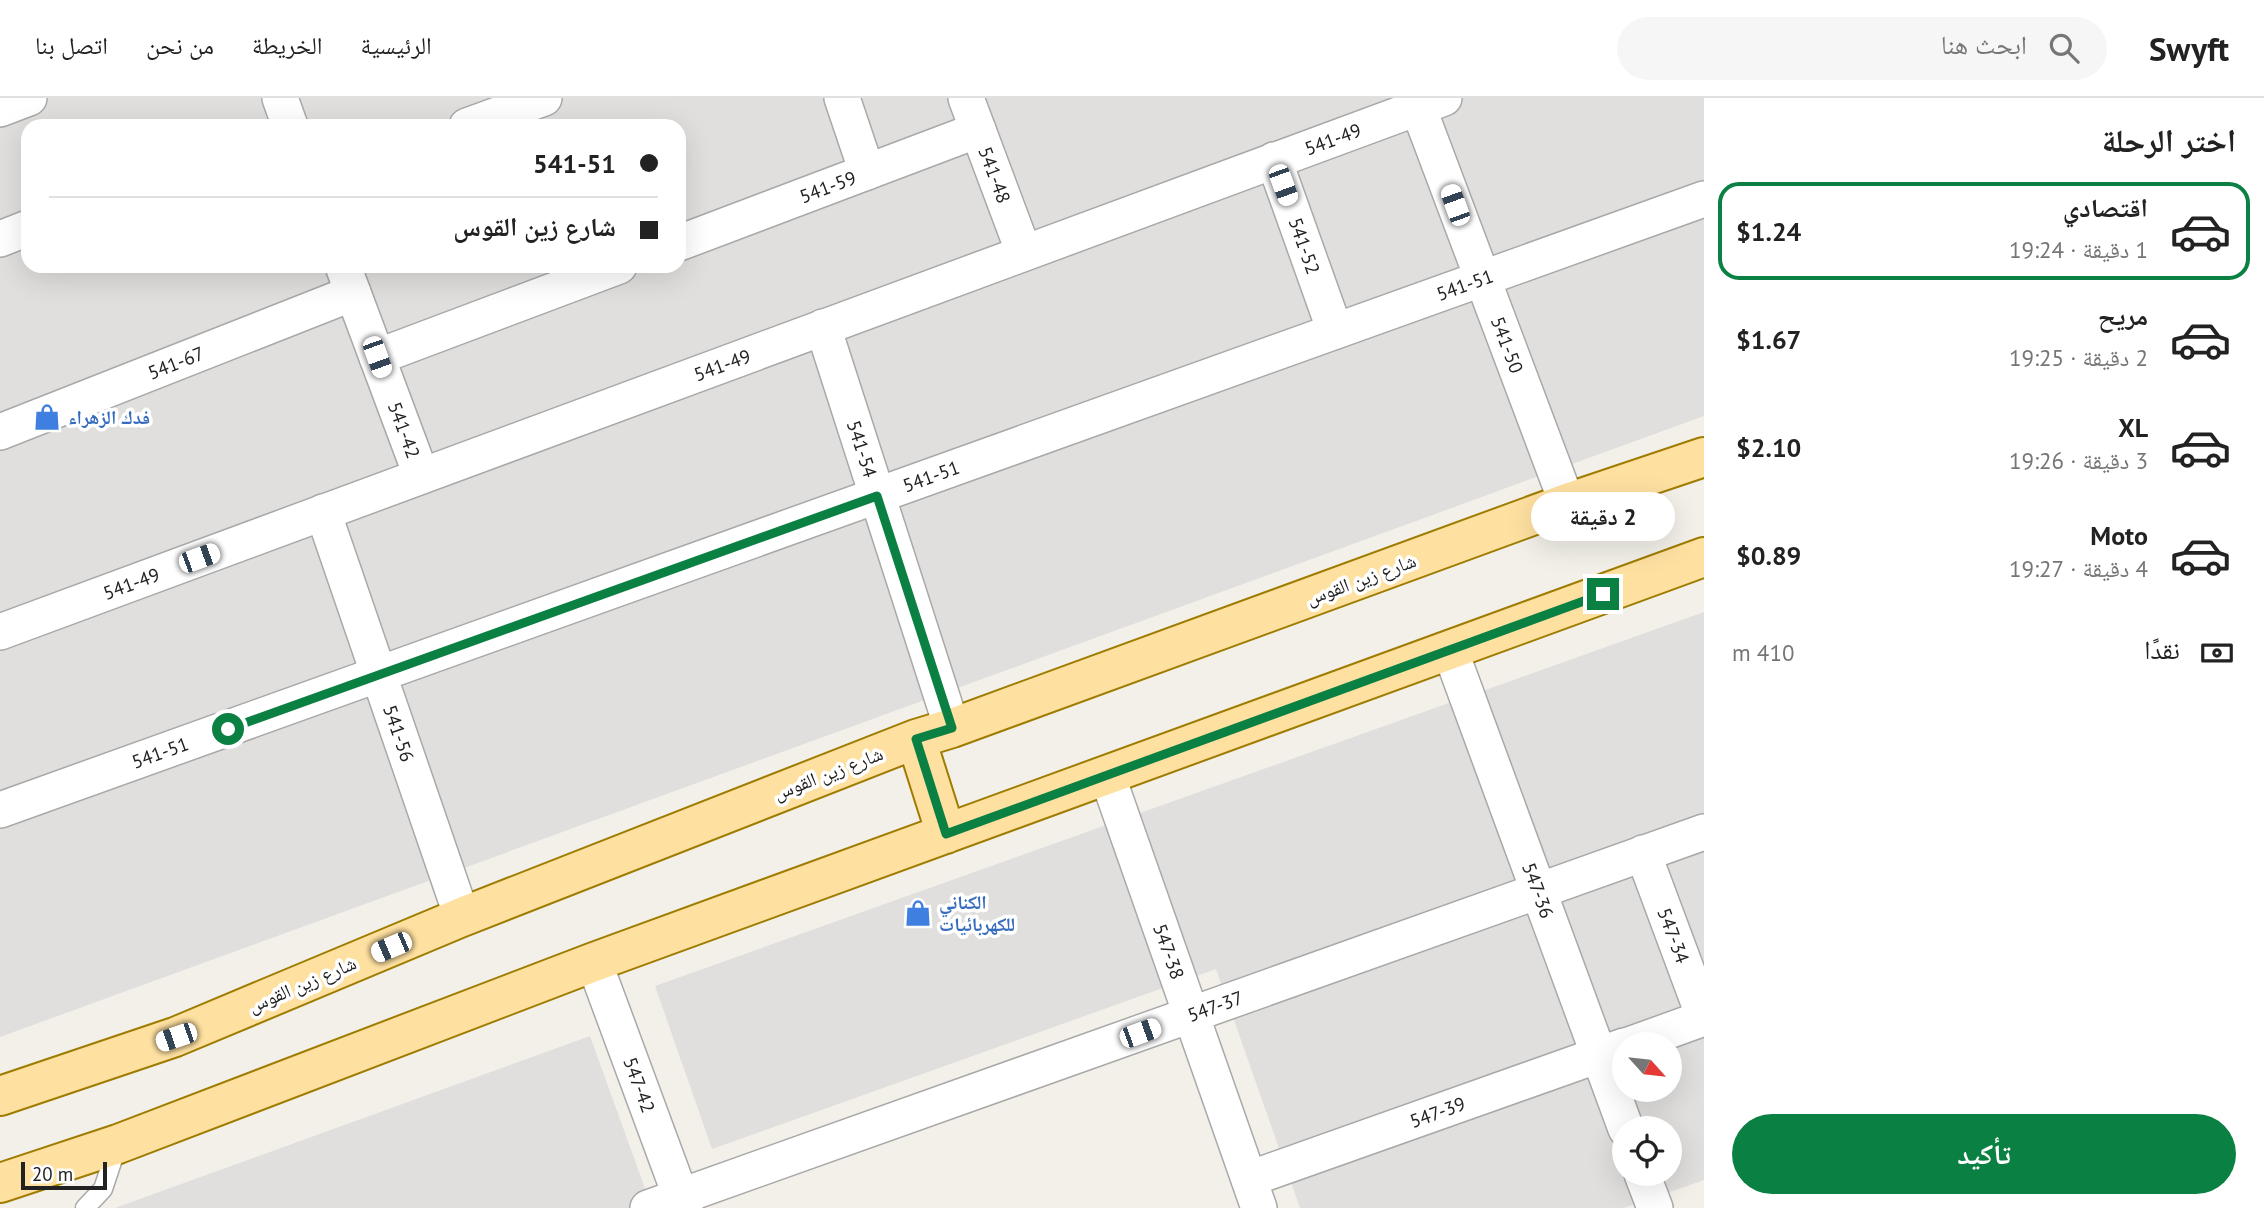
<!DOCTYPE html>
<html lang="ar">
<meta charset="utf-8">
<style>
body{margin:0;font-family:"PT Sans","Noto Naskh Arabic",sans-serif;background:#f6f6f6;color:#222;direction:rtl;height:100vh;display:flex;flex-direction:column;font-size:26px;white-space:nowrap}
*{box-sizing:border-box;margin:0}
p{font-size:23px;color:#767676}
.icon{flex:none;width:38px;height:38px;fill:none;stroke:currentColor;stroke-width:2;stroke-linecap:round;stroke-linejoin:round}
.map{position:relative;flex:1;overflow:hidden;direction:ltr}
.drawer{display:flex;flex-direction:column;background:#fff;width:560px}
.drawer>*{flex:none}
.top-card{position:absolute;left:21px;top:21px;width:665px;height:154px;border-radius:21px;box-shadow:0 7px 28px #0002;direction:rtl;display:grid;align-content:center;height:154px;padding:0 28px;background:#fff}
.needle{width:46px;rotate:117deg}
.tools{position:absolute;left:1612px;top:934px;display:grid;gap:14px}
.tools a{display:grid;place-items:center;width:70px;height:70px;border-radius:50%;background:#fff;box-shadow:0 7px 28px #0002;font-size:35px}
.scale{position:absolute;left:21px;bottom:18px;width:86px;box-sizing:border-box;padding-left:7px;border:4px solid #222;border-top:0;font-size:19px;line-height:24px;white-space:nowrap;color:#222;-webkit-text-stroke:5px #fff;paint-order:stroke}
.end{position:absolute;width:32px;height:32px;margin:-16px;border:9px solid #0b8043;background:#fff;box-shadow:0 0 0 4px #fff}
.from{border-radius:50%}
.bubble{position:absolute;height:49px;border-radius:24px;background:#fff;box-shadow:0 7px 28px #0002;font-size:23px;font-weight:700;line-height:49px;text-align:center;direction:rtl}
.car{position:absolute;width:21px;height:42px;margin:-21px -10px;border-radius:9px;box-shadow:0 0 5px 2px #0007;background:linear-gradient(#fff 24%,#345 0 40%,#fff 0 76%,#345 0 86%,#fff 0)}
.top-card b{display:flex;align-items:center;gap:24px;height:66px;font-size:26px}
.top-card b+b{border-top:2px solid #e0e0e0}
.top-card i{width:18px;height:18px;background:#222}
ul{padding:0;list-style:none}
li{display:flex;align-items:center;gap:21px;height:98px;margin:0 14px 10px;padding:0 14px;border:4px solid transparent;border-radius:21px}
li div{flex:1}
li b{display:block;font-size:26px}
li em{font-style:normal;font-weight:700}
li.active{border-color:#0b8043}
li>.icon{width:63px;height:63px;stroke-width:1.5}
h2{padding:0 28px;font-size:32px;line-height:84px}
.pay{display:flex;align-items:center;gap:18px;height:77px;padding:0 28px;font-size:26px}
.pay p{margin-inline-start:auto}
.primary-button{display:flex;gap:14px;margin-top:auto;padding:14px 28px}
.primary-button a{flex:1;height:80px;border-radius:42px;background:#0b8043;color:#fff;font-size:28px;font-weight:700;line-height:80px;text-align:center}
header{display:flex;align-items:center;gap:42px;box-sizing:border-box;height:98px;padding:0 35px;background:#fff;border-bottom:2px solid #e0e0e0}
header strong{font-size:33px}
nav{display:flex;gap:38px;margin-inline-start:auto;font-size:24px}
.search{width:490px;height:63px;background:#f6f6f6;display:flex;align-items:center;gap:18px;box-sizing:border-box;padding:0 24px;border-radius:38px;color:#767676;font-size:26px}
main{display:flex;flex:1;min-height:0}
.map>svg:first-child{display:block}
.residential{fill:#e0dfde;fill-rule:evenodd}
.lines{fill:none;stroke-linecap:round;stroke-linejoin:round}
.service-casing{stroke:#a9a9a9;stroke-width:21}
.minor-casing{stroke:#a9a9a9;stroke-width:38}
.primary-casing{stroke:#9f7c00;stroke-width:42}
.service{stroke:#fff;stroke-width:18}
.minor{stroke:#fff;stroke-width:35}
.primary{stroke:#fee0a1;stroke-width:38}
.route{stroke:#0b8043;stroke-width:9}
.labels{text-anchor:middle;stroke-width:7;stroke-linejoin:round;paint-order:stroke}
.street-label{font-size:19px;fill:#222;stroke:#fff}
.shop-label{font-size:19px;font-weight:bold;fill:#366cbe;stroke:#fff;text-anchor:start}
</style>
<header>
<strong>Swyft</strong>
<div class="search"><svg class="icon" aria-label="search" viewBox="0 0 24 24"><circle cx="10" cy="10" r="6"/><path d="M15 15l6 6"/></svg>ابحث هنا</div>
<nav><a>الرئيسية</a><a>الخريطة</a><a>من نحن</a><a>اتصل بنا</a></nav>
</header>
<main>
<section class="drawer">
<h2>اختر الرحلة</h2>
<ul>
<li class="active"><svg class="icon" aria-label="car" viewBox="0 0 24 24"><path d="M5 17H2v-5l4-1 3-4h7l3 4 3 1v5h-3M9 17h6M6 11h13"/><circle cx="7" cy="17" r="2"/><circle cx="17" cy="17" r="2"/></svg><div><b>اقتصادي</b><p>1 دقيقة · 19:24</p></div><em>$1.24</em></li>
<li><svg class="icon" aria-label="car" viewBox="0 0 24 24"><path d="M5 17H2v-5l4-1 3-4h7l3 4 3 1v5h-3M9 17h6M6 11h13"/><circle cx="7" cy="17" r="2"/><circle cx="17" cy="17" r="2"/></svg><div><b>مريح</b><p>2 دقيقة · 19:25</p></div><em>$1.67</em></li>
<li><svg class="icon" aria-label="car" viewBox="0 0 24 24"><path d="M5 17H2v-5l4-1 3-4h7l3 4 3 1v5h-3M9 17h6M6 11h13"/><circle cx="7" cy="17" r="2"/><circle cx="17" cy="17" r="2"/></svg><div><b>XL</b><p>3 دقيقة · 19:26</p></div><em>$2.10</em></li>
<li><svg class="icon" aria-label="car" viewBox="0 0 24 24"><path d="M5 17H2v-5l4-1 3-4h7l3 4 3 1v5h-3M9 17h6M6 11h13"/><circle cx="7" cy="17" r="2"/><circle cx="17" cy="17" r="2"/></svg><div><b>Moto</b><p>4 دقيقة · 19:27</p></div><em>$0.89</em></li>
</ul>
<div class="pay"><svg class="icon" aria-label="cash" viewBox="0 0 24 24"><path d="M3 7h18v10H3z"/><circle cx="12" cy="12" r="2"/></svg>نقدًا<p>410 m</p></div>
<div class="primary-button"><a>تأكيد</a></div>
</section>
<div class="map">
<svg width="1704" height="1110" viewBox="0 0 1704 1110">
<rect width="100%" height="100%" fill="#f2f0e8"/>
<path class="residential" d="M 0,0 L 1704,0 L 1704,318 L 0,939 ZM 28,28 L 679,28 L 679,168 L 28,168 Z
M 1704,514 L 1704,1082 L 1624,1110 L 1300,1110 L 1216,871 L 712,1051 L 655,888 ZM 1624,947 L 1670,947 L 1670,992 L 1624,992 ZM 1624,1031 L 1670,1031 L 1670,1076 L 1624,1076 Z
M 590,938 L 652,1110 L 115,1110 Z"/>
<g class="lines">
<defs>
<path id="service" d="M 85,1110 L 103,1091 L 118,1046"/>
<g id="minor">
<path d="M 280,0 L 290,28"/>
<path d="M 842,0 L 867,74"/>
<path id="s1" d="M 966,0 L 1024,155"/>
<path id="s2" d="M 1418,9 L 1567,405"/>
<path d="M 0,11 L 29,0"/>
<path d="M 467,28 L 544,0"/>
<path id="s3" d="M 1274,62 L 1335,233"/>
<path d="M 0,141 L 28,130"/>
<path id="s4" d="M 679,145 L 978,32"/>
<path id="s5" d="M 343,168 L 421,377"/>
<path id="s6" d="M 823,229 L 952,630"/>
<path d="M 377,259 L 619,168"/>
<path id="s7" d="M 0,334 L 353,195"/>
<path id="s8" d="M 323,414 L 462,819"/>
<path id="s9" d="M 0,534 L 1444,0"/>
<path id="s10" d="M 1450,552 L 1626,1031"/>
<path id="s11" d="M 1107,677 L 1259,1110"/>
<path id="s12" d="M 0,712 L 1704,101"/>
<path id="s13" d="M 1643,755 L 1704,919"/>
<path id="s14" d="M 594,864 L 685,1110"/>
<path d="M 1629,947 L 1704,920"/>
<path d="M 1642,1076 L 1655,1110"/>
<path id="s15" d="M 1249,1081 L 1624,948"/>
<path id="s16" d="M 648,1110 L 1704,734"/>
</g>
<path id="primary" d="M 916,641 L 946,736
M 0,998 L 175,939 L 462,819 L 916,641 L 952,630 L 1567,405 L 1704,359
M 0,1085 L 118,1046 L 594,864 L 1704,459"/>
</defs>
<use href="#service" class="service-casing"/>
<use href="#minor" class="minor-casing"/>
<use href="#primary" class="primary-casing"/>
<use href="#service" class="service"/>
<use href="#minor" class="minor"/>
<use href="#primary" class="primary"/>
</g>
<g class="lines">
<path class="route" d="M 228,631 L 877,398 L 952,630 L 916,641 L 946,736 L 1603,496"/>
</g>
<defs>
<symbol id="shop-bare" viewBox="-9 -9 18 18"><path d="M-5-2.5h2.3a2.7 3.5 0 0 1 5.4 0H5L5.5 6h-11ZM-1.5-2.5h3a1.5 2.3 0 0 0-3 0Z" fill="#3f7fe0" stroke="#fff" stroke-width="2.5" paint-order="stroke"/></symbol>
</defs>
<g fill-rule="evenodd">
<use href="#shop-bare" x="28" y="300" width="38" height="38"/>
<use href="#shop-bare" x="899" y="796" width="38" height="38"/>
</g>
<g class="labels">
<g class="street-label">
<text dy="7" stroke="none"><textPath href="#s9" startOffset="1421">541-49</textPath></text>
<text dy="7" stroke="none"><textPath href="#s1" startOffset="82">541-48</textPath></text>
<text dy="7" stroke="none"><textPath href="#s4" startOffset="159">541-59</textPath></text>
<text dy="7" stroke="none"><textPath href="#s3" startOffset="91">541-52</textPath></text>
<text dy="7" stroke="none"><textPath href="#s12" startOffset="1556">541-51</textPath></text>
<text dy="7" stroke="none"><textPath href="#s2" startOffset="254">541-50</textPath></text>
<text dy="7" stroke="none"><textPath href="#s7" startOffset="189">541-67</textPath></text>
<text dy="7" stroke="none"><textPath href="#s9" startOffset="770">541-49</textPath></text>
<text dy="7" stroke="none"><textPath href="#s5" startOffset="175">541-42</textPath></text>
<text dy="7" stroke="none"><textPath href="#s6" startOffset="128">541-54</textPath></text>
<text dy="7" stroke="none"><textPath href="#s12" startOffset="989">541-51</textPath></text>
<text transform="translate(1361 481) rotate(-20)" y="7">شارع زين القوس</text>
<text dy="7" stroke="none"><textPath href="#s9" startOffset="140">541-49</textPath></text>
<text dy="7" stroke="none"><textPath href="#s8" startOffset="234">541-56</textPath></text>
<text dy="7" stroke="none"><textPath href="#s12" startOffset="170">541-51</textPath></text>
<text transform="translate(828 675) rotate(-21)" y="7">شارع زين القوس</text>
<text dy="7" stroke="none"><textPath href="#s10" startOffset="256">547-36</textPath></text>
<text dy="7" stroke="none"><textPath href="#s13" startOffset="88">547-34</textPath></text>
<text dy="7" stroke="none"><textPath href="#s11" startOffset="187">547-38</textPath></text>
<text transform="translate(302 886) rotate(-23)" y="7">شارع زين القوس</text>
<text dy="7" stroke="none"><textPath href="#s16" startOffset="602">547-37</textPath></text>
<text dy="7" stroke="none"><textPath href="#s14" startOffset="131">547-42</textPath></text>
<text dy="7" stroke="none"><textPath href="#s15" startOffset="200">547-39</textPath></text>
</g>
<g class="shop-label">
<text x="68" y="326">فدك الزهراء</text>
<text x="939" y="811">الكناني<tspan x="939" dy="22">للكهربائيات</tspan></text>
</g>
</g>
</svg>
<div class="tools">
<a><svg class="needle" viewBox="-14 -14 28 28"><path d="M0-13l5 13h-10z" fill="#e53935"/><path d="M0 13l5-13h-10z" fill="#767676"/></svg></a>
<a><svg class="icon" aria-label="locate" viewBox="0 0 24 24"><circle cx="12" cy="12" r="6"/><path d="M12 2v4M12 18v4M2 12h4M18 12h4"/></svg></a>
</div>
<div class="scale">20 m</div>
<i class="end from" style="left:228px;top:631px"></i>
<i class="end" style="left:1603px;top:496px"></i>
<div class="bubble" style="left:1531px;top:394px;width:144px">2 دقيقة</div>
<i class="car" style="left:1283px;top:87px;rotate:160deg"></i>
<i class="car" style="left:1455px;top:107px;rotate:340deg"></i>
<i class="car" style="left:377px;top:259px;rotate:160deg"></i>
<i class="car" style="left:199px;top:460px;rotate:70deg"></i>
<i class="car" style="left:391px;top:849px;rotate:247deg"></i>
<i class="car" style="left:1140px;top:935px;rotate:70deg"></i>
<i class="car" style="left:176px;top:939px;rotate:251deg"></i>
<div class="top-card">
<b><i class="from"></i>541-51</b>
<b><i></i>شارع زين القوس</b>
</div>
</div>
</main>
